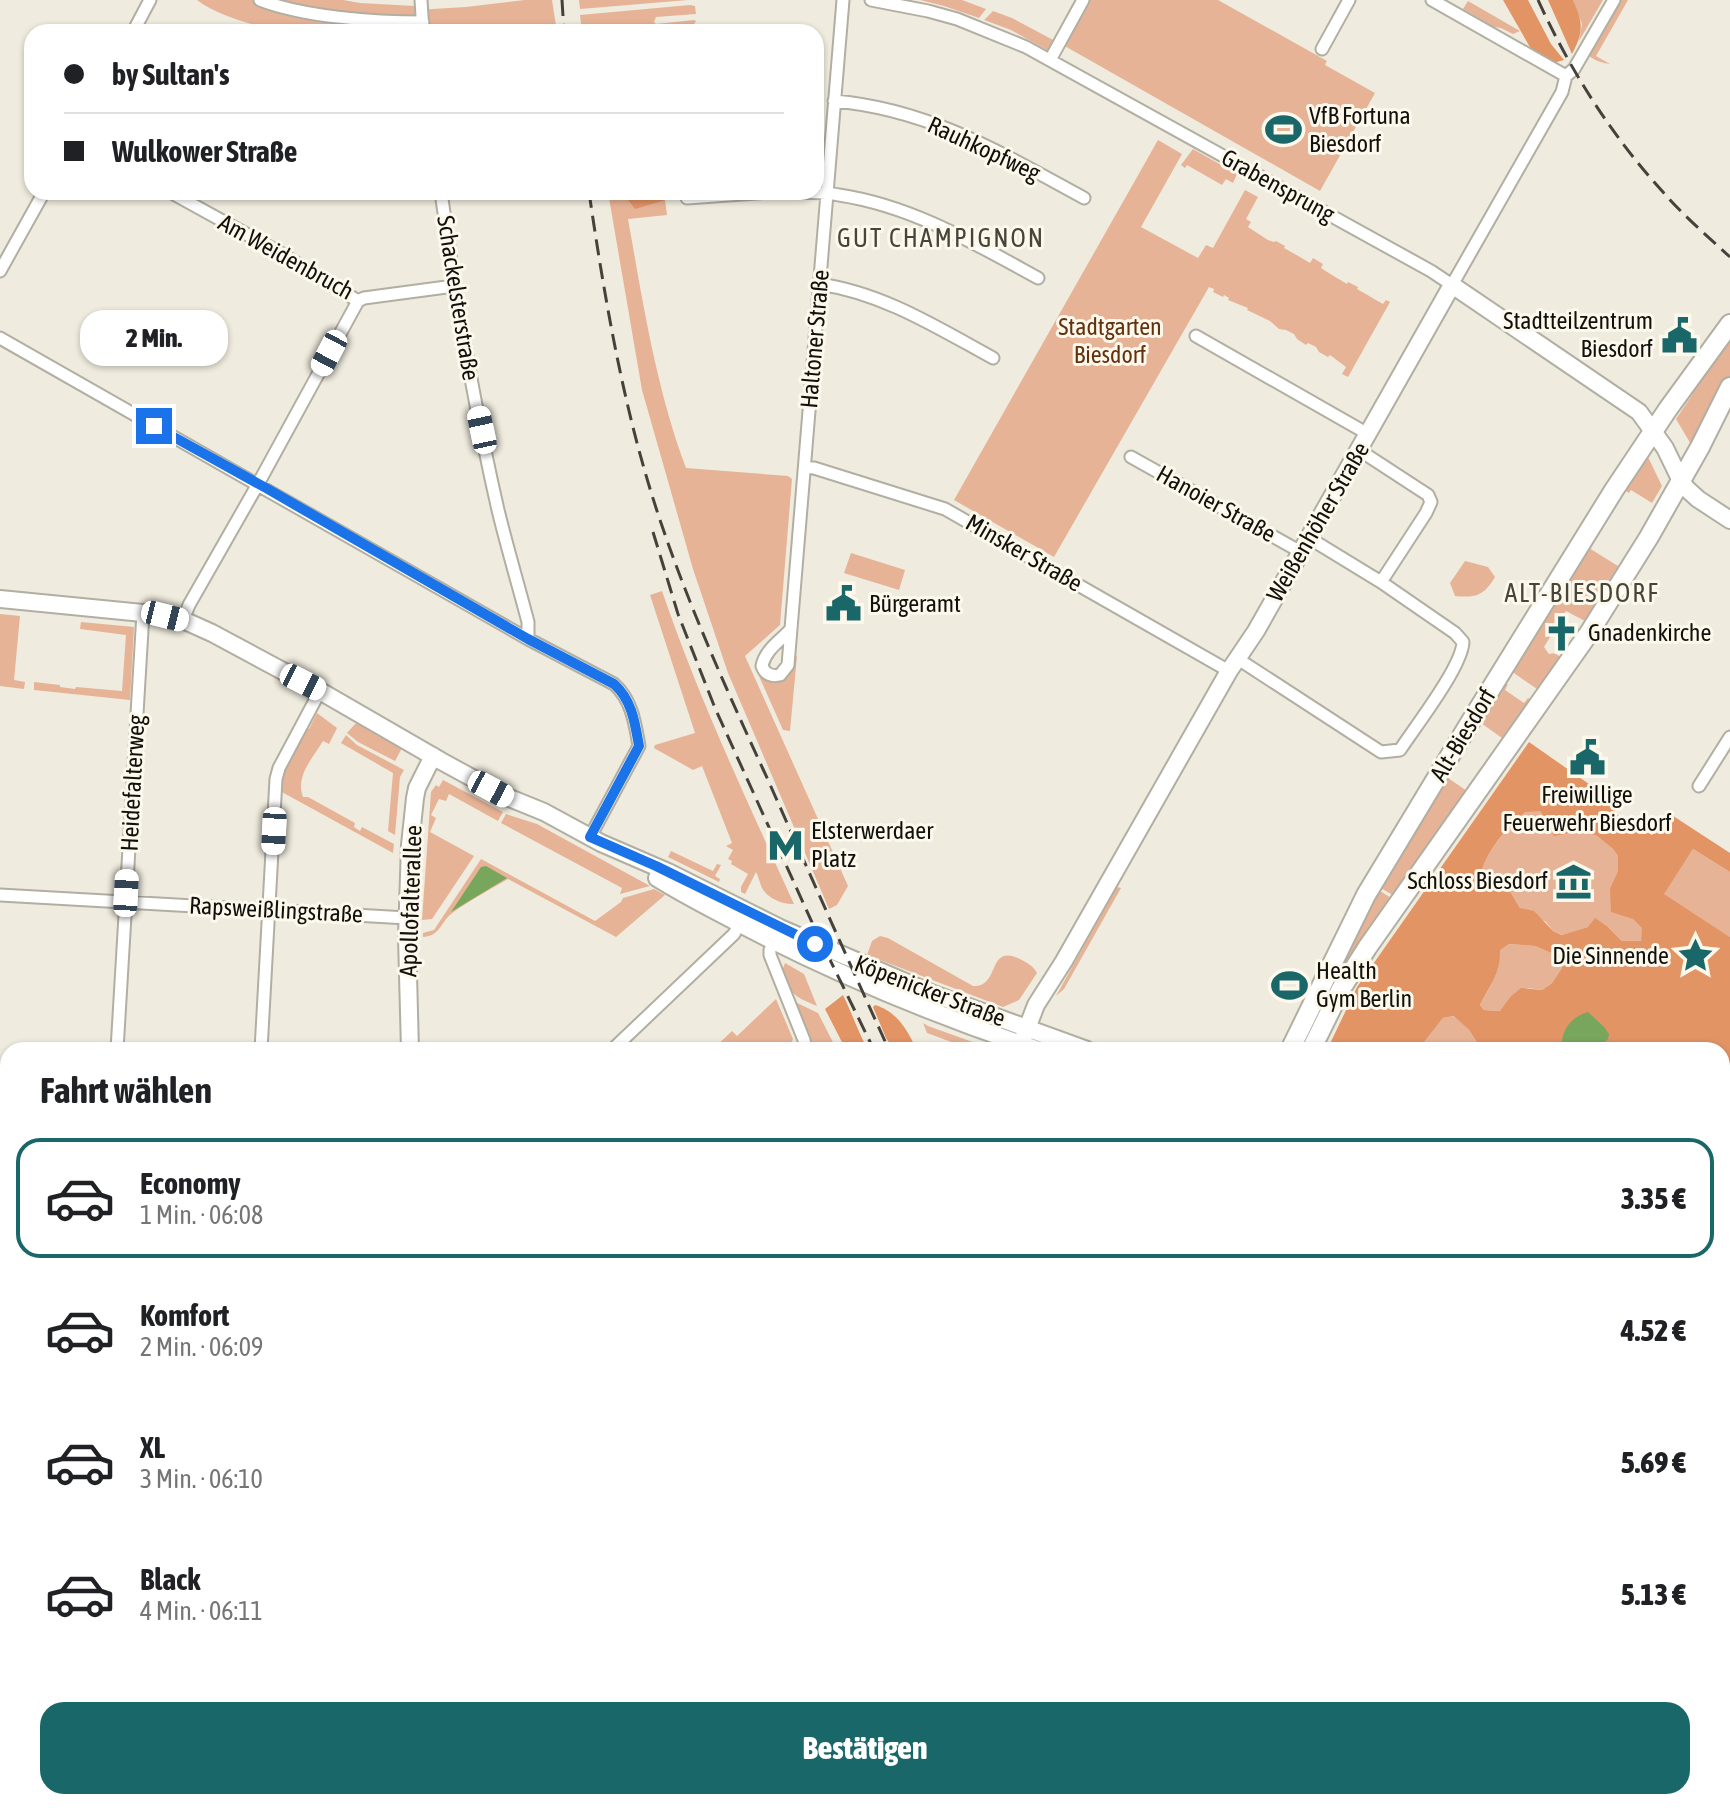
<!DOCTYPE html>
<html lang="de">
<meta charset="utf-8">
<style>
body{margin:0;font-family:"Asap Condensed",sans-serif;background:#f6f6f6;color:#202124;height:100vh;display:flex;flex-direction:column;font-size:30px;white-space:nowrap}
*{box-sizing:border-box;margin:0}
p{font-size:26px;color:#757577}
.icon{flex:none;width:44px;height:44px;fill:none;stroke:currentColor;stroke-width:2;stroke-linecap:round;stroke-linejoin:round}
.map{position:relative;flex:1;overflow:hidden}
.side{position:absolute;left:0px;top:1042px;width:1730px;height:768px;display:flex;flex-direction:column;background:#fff;border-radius:24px 24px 0 0;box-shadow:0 2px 6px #0004}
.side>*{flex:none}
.guide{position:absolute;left:24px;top:24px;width:800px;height:176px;border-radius:24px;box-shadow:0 2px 6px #0004;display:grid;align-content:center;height:176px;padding:0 40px;background:#fff}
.end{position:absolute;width:36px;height:36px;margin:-18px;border:10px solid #1a73e8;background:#fff;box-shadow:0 0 0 4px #fff}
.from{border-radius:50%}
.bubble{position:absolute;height:56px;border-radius:24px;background:#fff;box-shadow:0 2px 6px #0004;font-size:26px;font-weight:800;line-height:56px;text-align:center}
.car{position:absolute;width:24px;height:48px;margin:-24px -12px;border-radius:10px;box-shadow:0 0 6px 2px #0007;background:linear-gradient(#fff 24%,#345 0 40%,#fff 0 76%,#345 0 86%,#fff 0)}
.guide b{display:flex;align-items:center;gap:28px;height:76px;font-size:30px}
.guide b+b{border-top:2px solid #e0e0e0}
.guide i{width:20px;height:20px;background:#202124}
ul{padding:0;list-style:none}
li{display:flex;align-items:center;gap:24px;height:120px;margin:0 16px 12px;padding:0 24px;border:4px solid transparent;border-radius:24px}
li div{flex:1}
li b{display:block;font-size:30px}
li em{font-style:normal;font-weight:800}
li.on{border-color:#196768}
li>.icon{width:72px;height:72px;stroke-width:1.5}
h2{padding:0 40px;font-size:36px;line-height:96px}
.action{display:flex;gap:16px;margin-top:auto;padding:16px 40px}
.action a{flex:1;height:92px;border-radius:24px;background:#196768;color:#fff;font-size:32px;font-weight:800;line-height:92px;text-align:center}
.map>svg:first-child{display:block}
.green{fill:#e7b396}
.forest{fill:#e29465;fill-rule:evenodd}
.water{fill:#79a65d}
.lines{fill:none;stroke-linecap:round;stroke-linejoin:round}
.street-casing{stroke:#b1aea2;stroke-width:15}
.secondary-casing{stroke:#b1aea2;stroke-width:20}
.primary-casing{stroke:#b1aea2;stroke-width:22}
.street{stroke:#fff;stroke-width:11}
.secondary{stroke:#fff;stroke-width:16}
.primary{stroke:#fff;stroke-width:18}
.tram{stroke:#45423c;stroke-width:2}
.rail{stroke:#45423c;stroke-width:3;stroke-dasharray:16 8;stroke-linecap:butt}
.route{stroke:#1a73e8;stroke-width:10}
.labels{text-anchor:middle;stroke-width:6;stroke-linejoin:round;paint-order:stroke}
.poi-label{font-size:24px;fill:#12100c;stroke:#fcf8ec;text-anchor:start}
.street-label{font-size:24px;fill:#12100c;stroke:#fcf8ec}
.park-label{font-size:24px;fill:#63310d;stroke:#fcf8ec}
.neighbourhood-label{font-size:26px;letter-spacing:2px;fill:#47443a;stroke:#fcf8ec}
</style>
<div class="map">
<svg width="1730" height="1810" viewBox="0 0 1730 1810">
<rect width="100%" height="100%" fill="#efebde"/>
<path class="green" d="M 197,0 L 343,0 L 360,3 L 415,6 L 416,10 L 466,7 L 525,0 L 552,0 L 557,32 L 280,32 C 254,25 218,16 197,0 Z
M 579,0 L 688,0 L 580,9 Z
M 920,0 L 962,0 L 986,9 L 979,18 L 944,6 Z
M 1088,0 L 1218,0 L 1327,61 L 1325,65 L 1375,93 L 1320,191 L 1063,45 Z
M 1573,0 L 1603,0 L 1579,41 L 1582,24 Z
M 1619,0 L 1628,0 L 1596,56 L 1610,64 C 1602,63 1596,61 1589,56 L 1589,52 Z
M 1468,1 L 1520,31 L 1513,34 L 1501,28 L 1494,27 L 1463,9 Z
M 690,5 L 695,6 L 696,14 L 656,17 L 654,22 L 656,24 L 694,20 L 696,21 L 693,26 L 621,32 L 582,32 L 580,15 Z
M 993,11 L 1012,18 L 1057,42 L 1054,46 L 1047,50 L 1011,30 L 984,20 Z
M 1158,140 L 1182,154 L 1141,227 L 1198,258 L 1206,245 L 1213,248 L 1245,190 L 1258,197 L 1246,219 L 1251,222 L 1248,227 L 1268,240 L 1274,242 L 1276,241 L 1285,246 L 1284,248 C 1293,253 1302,258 1310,263 L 1313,258 L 1323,264 L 1321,268 C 1329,273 1338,279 1347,284 L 1348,282 L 1358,287 L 1357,289 C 1366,294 1374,299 1383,304 L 1386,300 L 1390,302 L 1348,377 L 1342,374 L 1346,367 L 1330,355 L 1328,357 L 1319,352 L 1316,347 L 1308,343 L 1306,345 L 1297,339 L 1294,334 L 1286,330 L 1279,329 L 1270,321 L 1247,310 L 1248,308 L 1228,300 L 1229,298 L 1224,295 L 1223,297 L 1213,292 L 1214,289 L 1209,287 L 1054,557 L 954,500 Z
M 1193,149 L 1237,174 L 1233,183 L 1226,179 L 1222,185 L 1187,165 L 1185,168 L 1181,165 Z
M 608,192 L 664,192 L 667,215 L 628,219 C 643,303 656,388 686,468 L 788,476 L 792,479 L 780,625 L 745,656 L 848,886 L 837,905 L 829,909 L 728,673 L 693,569 L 642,390 Z
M 1730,335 L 1730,378 L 1692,446 L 1676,419 L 1692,395 L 1704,373 Z
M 1644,455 L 1648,457 L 1662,486 L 1652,503 L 1631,490 L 1629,493 L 1624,490 Z
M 1589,548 L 1618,566 L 1585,621 L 1566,611 L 1544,647 L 1549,654 L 1555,653 L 1560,657 L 1537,689 L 1511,671 Z
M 851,553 L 905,570 L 899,590 L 844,573 Z
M 1465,561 L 1488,567 L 1495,577 C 1484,596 1475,598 1455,596 L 1450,583 Z
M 662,591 C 699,699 747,801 794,904 C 784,905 770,899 764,891 C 760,886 759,877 756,872 L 745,894 L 741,892 L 741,887 L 748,874 L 731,864 L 732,861 L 728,859 L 733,850 L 726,846 L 732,843 L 702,766 L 693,770 L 654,748 L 655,745 L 695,733 L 650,595 Z
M 0,614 L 20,616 L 14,680 L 25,682 L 24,689 L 0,686 Z
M 81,622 L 134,627 L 130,700 L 34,690 L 34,682 L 60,685 L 60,687 L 75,689 L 76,687 L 122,691 L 126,635 L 80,629 Z
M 797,656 L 790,731 L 783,730 L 759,676 L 760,675 C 779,688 791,678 793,657 Z
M 1508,684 L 1505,690 L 1524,703 L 1528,698 L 1530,699 L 1502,738 L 1481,723 L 1448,778 L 1467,791 L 1396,897 L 1379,887 L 1501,686 Z
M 317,713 L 337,728 L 329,744 L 323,741 C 313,758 295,776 303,797 L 308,797 L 355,823 L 354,827 L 360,831 L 362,827 L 394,844 L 393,853 L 280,791 L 281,774 L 306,728 L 309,729 Z
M 358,723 L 403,746 L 395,761 L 358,742 L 347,733 L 355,724 Z
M 346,735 L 357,745 L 404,770 L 400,777 L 395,835 L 388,831 L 393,773 L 341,743 Z
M 443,780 L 503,812 L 498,821 L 449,794 L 446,801 L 439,799 L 431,815 L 436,818 L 430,832 L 474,856 L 432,919 L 422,920 L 431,792 L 436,785 L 439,787 Z
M 1525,811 L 1540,811 L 1545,822 L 1567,834 L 1582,831 L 1597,836 L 1613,849 L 1618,856 L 1618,871 L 1610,888 L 1633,919 L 1643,928 L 1641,941 L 1622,941 L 1608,927 L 1588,927 L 1563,935 L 1553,931 L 1546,922 L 1520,908 L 1508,888 C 1495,888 1489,882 1481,872 C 1489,848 1506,828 1525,811 Z
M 506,814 L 537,824 L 650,886 L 620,894 L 622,888 L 501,823 Z
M 1693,849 L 1730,872 L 1730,937 L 1663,894 Z
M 671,851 L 713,871 L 717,864 L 721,865 L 715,876 L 720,879 L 719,882 L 668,857 Z
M 481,859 L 595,921 L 621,902 L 623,898 L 654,889 L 665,895 L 616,937 L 508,879 C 493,888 457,907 447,918 C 439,928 437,936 423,937 L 423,933 L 434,930 Z
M 1117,887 L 1121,888 L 1064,989 L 1056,996 Z
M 1377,889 L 1394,900 L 1319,1015 L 1327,991 Z
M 880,936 L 888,938 L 973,986 C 1001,988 986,941 1022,960 C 1029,964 1033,966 1037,973 L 1019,1000 L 1003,1007 L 867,955 L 872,941 Z
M 1509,944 L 1535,946 L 1558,956 L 1562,968 L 1552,983 L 1542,990 L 1528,988 L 1510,997 L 1501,1011 L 1484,1010 L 1480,1005 C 1491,984 1500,976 1499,950 Z
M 785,963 L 804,974 L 817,1006 C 793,996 791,995 782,971 Z
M 776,999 L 793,1039 L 789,1050 L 712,1050 L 732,1031 L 737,1036 Z
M 793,1001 L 818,1013 L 837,1050 L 815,1050 Z
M 1455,1016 L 1469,1030 L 1482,1050 L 1418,1050 L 1443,1018 Z
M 923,1023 L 928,1026 L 995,1050 L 973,1050 L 927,1033 Z
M 0,1129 L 8,1129 L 8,1265 L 0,1264 Z
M 1722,1240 L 1730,1243 L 1730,1323 L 1725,1311 L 1722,1310 Z
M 1022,1802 L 1206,1802 L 1208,1810 L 1014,1810 Z"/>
<path class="forest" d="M 1503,0 L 1528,0 L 1551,44 L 1564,60 L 1553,63 L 1531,49 Z
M 1548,0 L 1573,0 C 1583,22 1584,32 1572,54 Z
M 627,192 L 664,192 L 665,200 L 635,209 L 628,200 Z
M 1529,742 L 1619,805 L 1614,813 L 1652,835 L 1667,812 L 1730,853 L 1730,872 L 1693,849 L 1664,894 L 1730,937 L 1730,1160 L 1722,1165 L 1722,1050 L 1482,1050 L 1469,1030 L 1454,1016 L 1443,1018 L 1418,1050 L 1327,1050 L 1357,987 ZM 1540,811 L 1554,836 L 1582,831 L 1597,836 L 1613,849 L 1618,856 L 1618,871 L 1610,888 L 1611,912 L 1633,919 L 1642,928 L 1641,941 L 1622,941 L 1608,927 L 1595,918 L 1588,927 L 1562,935 L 1553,931 L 1534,911 L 1520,908 L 1508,888 C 1495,888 1489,882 1481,872 C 1489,848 1506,828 1525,812 ZM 1509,944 L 1535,946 L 1558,956 L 1562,968 L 1552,983 L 1542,990 L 1521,988 L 1510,997 L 1500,1011 L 1484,1010 L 1480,1005 C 1491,983 1500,976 1500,950 Z
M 843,995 C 852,1013 858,1032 868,1050 L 846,1050 L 825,1009 Z
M 875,1005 C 898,1012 907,1030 917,1050 L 894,1050 L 886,1038 L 873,1007 Z
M 1730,1184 L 1730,1243 L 1722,1240 L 1722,1190 Z
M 1722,1310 L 1725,1311 L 1730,1323 L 1730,1450 L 1722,1444 Z
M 1730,1677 L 1730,1728 L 1722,1760 L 1722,1692 Z
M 453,1802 L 925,1802 L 928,1810 L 444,1810 Z"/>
<path class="water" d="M 486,866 L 507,878 L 451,912 L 481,867 Z
M 1588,1012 L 1604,1027 L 1609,1034 L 1608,1039 L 1601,1046 L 1594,1045 L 1587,1050 L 1562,1050 C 1560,1032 1570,1017 1588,1012 Z"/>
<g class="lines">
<defs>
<path id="street" d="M 260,0 C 304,17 375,22 423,22
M 421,0 L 423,32
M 871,0 L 928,11 L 957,19 L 1026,47 L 1431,271 L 1452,285 L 1562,92 L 1566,76 L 1574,69 L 1614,0
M 1432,0 L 1566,76
M 133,32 L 150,0
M 1322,49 L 1349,0
M 1050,60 L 1083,0
M 834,101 C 929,109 1003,154 1084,198
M 170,192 L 277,251 L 358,301
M 441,192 C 456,299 474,405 498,510 C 507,547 518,584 528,622 L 528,639
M 796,192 C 810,193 825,192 839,195 C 912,206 974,243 1038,278
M 687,198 L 769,192
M 0,271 L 44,192
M 819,284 C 883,293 938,328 993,358
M 358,301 L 364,298 L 454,286
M 1196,336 L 1368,434
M 0,338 L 528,639 L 614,684 C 632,700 635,723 639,746 L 590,837
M 1359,450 L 1428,495 L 1431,502 L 1426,513 L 1381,582
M 1131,457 L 1301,552
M 805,467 L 814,468 L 945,509 L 1229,671
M 183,620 L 189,605 L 258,484 L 358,301
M 790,630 C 780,641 765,650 762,666 C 765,674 771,677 780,675 L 788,665 L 843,0
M 1238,659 L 1381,752 L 1400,750 C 1415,727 1462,667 1463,642 L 1455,633 L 1381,582 L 1309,538
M 1699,786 L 1730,737
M 0,895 L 407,918
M 777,935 L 770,950 L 770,955 L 804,1040 L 806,1050
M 117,1050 L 143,613
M 261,1050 L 276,779 L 279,768 L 320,691
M 612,1050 L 734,934 L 742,919
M 0,1085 L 8,1086
M 0,1449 L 8,1450
M 0,1669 L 8,1669
M 0,1769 L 8,1769
M 1307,1802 L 1310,1810
M 185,1810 L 185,1802
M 1392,1810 L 1396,1802
M 1556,1810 L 1560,1802"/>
<path id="secondary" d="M 0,599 L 153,614 L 183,620 L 212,633 L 320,691 L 441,761 L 507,797 L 544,812 L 601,843 L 668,872 L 780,928 L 933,994 L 1087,1050
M 657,878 C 684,895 714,910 742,925 C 838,975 937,1016 1039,1050
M 1021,1044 L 1036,1005 L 1064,961 L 1229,671 L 1256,631 L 1452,285 L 1639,412 L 1665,448 L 1681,481 L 1687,489 L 1698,499 L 1730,520
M 410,1050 L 407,937 L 410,845 L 415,798 L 417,788 L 433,756
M 1722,1456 L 1730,1462
M 1722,1476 L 1730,1481
M 1722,1793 L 1730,1770
M 1727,1810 L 1730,1801"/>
<path id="primary" d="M 1290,1050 L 1366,895 L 1471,721 L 1614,490 L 1668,409 L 1730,324
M 1311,1050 L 1341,989 L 1367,948 L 1589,633 L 1649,537 L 1700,447 L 1730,387
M 368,1810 L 377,1802
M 395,1810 L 404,1802"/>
</defs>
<use href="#street" class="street-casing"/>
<use href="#secondary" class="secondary-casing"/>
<use href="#primary" class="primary-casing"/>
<use href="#street" class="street"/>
<use href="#secondary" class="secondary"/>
<use href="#primary" class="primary"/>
<path class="tram" d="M 1722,1683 L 1730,1668
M 1646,1810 L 1650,1802"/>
<path class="rail" d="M 562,0 L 564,32
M 1538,0 C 1570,70 1611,135 1663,192 C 1683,215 1707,236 1730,257
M 589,192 C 605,301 624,412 659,517 C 689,607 728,693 768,780 C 808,870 848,960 889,1050
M 653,532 L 678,614 L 715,708 L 815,929 L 874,1050
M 1722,1656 L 1730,1642
M 1223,1802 L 1226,1810
M 1637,1810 L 1641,1802"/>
</g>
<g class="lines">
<path class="route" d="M 154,426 L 266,488 L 528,639 L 614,684 C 632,700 635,723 639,746 L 590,837 L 656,866 L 815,944"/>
</g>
<defs>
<symbol id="stadium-bare" viewBox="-9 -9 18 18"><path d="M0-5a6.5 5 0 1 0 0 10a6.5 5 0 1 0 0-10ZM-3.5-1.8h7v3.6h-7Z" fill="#196768" stroke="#fcf8ec" stroke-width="2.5" paint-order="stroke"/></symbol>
<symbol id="civic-bare" viewBox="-9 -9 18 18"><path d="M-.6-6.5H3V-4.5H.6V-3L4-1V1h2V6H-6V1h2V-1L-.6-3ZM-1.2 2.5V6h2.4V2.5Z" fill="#196768" stroke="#fcf8ec" stroke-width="2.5" paint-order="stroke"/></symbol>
<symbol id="church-bare" viewBox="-9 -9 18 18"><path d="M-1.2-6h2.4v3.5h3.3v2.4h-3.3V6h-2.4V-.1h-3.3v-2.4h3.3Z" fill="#196768" stroke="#fcf8ec" stroke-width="2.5" paint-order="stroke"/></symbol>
<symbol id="metro-bare" viewBox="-9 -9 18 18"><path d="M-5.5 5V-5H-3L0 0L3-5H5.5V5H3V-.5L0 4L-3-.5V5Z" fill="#196768" stroke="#fcf8ec" stroke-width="2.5" paint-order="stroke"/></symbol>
<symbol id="museum-bare" viewBox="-9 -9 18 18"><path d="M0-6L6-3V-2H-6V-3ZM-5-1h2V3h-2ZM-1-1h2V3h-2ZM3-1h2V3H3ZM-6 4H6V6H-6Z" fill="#196768" stroke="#fcf8ec" stroke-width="2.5" paint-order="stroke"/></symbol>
<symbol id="sight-bare" viewBox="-9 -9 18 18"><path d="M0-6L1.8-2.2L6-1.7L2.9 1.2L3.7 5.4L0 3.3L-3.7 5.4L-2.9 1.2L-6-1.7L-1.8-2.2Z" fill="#196768" stroke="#fcf8ec" stroke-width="2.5" paint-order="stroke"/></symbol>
</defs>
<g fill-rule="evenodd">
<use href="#stadium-bare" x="1258" y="104" width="51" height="51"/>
<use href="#civic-bare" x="1654" y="310" width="51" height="51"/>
<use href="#civic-bare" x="818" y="578" width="51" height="51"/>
<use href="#church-bare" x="1536" y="608" width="51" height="51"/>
<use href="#civic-bare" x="1562" y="732" width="51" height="51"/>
<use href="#metro-bare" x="760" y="820" width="51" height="51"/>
<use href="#museum-bare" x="1548" y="856" width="51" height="51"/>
<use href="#sight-bare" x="1670" y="930" width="51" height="51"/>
<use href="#stadium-bare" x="1264" y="960" width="51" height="51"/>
</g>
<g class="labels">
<g class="poi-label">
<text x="1309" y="124">VfB Fortuna<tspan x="1309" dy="28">Biesdorf</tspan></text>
<text x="1653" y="329" text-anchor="end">Stadtteilzentrum<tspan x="1653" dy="28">Biesdorf</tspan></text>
<text x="869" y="612">Bürgeramt</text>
<text x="1588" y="641">Gnadenkirche</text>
<text x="1587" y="803" text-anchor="middle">Freiwillige<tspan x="1587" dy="28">Feuerwehr Biesdorf</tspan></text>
<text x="811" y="839">Elsterwerdaer<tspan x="811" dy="28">Platz</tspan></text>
<text x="1548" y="889" text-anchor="end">Schloss Biesdorf</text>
<text x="1669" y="964" text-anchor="end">Die Sinnende</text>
<text x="1316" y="979">Health<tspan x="1316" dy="28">Gym Berlin</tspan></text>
</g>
<g class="street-label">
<text transform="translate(984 149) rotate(25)" y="8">Rauhkopfweg</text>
<text transform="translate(1278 186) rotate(29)" y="8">Grabensprung</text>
<text transform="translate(286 257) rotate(29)" y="8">Am Weidenbruch</text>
<text transform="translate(458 298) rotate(81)" y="8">Schackelsterstraße</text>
<text transform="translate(815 339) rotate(-85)" y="8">Haltoner Straße</text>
<text transform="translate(1216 504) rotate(29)" y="8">Hanoier Straße</text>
<text transform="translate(1318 522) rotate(-60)" y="8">Weißenhöher Straße</text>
<text transform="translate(1024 553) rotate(30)" y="8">Minsker Straße</text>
<text transform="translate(1463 735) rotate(-59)" y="8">Alt-Biesdorf</text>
<text transform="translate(133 783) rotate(-87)" y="8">Heidefalterweg</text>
<text transform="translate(411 901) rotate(-88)" y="8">Apollofalterallee</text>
<text transform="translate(276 910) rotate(3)" y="8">Rapsweißlingstraße</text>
<text transform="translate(930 991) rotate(21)" y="8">Köpenicker Straße</text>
</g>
<g class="park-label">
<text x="1110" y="335">Stadtgarten<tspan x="1110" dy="28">Biesdorf</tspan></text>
</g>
<g class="neighbourhood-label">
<text x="941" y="247">GUT CHAMPIGNON</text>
<text x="1582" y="602">ALT-BIESDORF</text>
</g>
</g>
</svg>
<i class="end from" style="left:815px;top:944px"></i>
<i class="end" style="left:154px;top:426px"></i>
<div class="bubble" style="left:80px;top:310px;width:148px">2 Min.</div>
<i class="car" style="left:329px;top:353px;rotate:208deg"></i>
<i class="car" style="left:482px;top:430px;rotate:348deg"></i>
<i class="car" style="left:165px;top:616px;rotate:104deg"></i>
<i class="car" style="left:303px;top:682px;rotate:117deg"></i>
<i class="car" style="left:491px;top:789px;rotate:118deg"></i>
<i class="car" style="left:274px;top:831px;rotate:183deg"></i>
<i class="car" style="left:126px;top:893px;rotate:3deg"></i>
<div class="guide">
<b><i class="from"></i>by Sultan's</b>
<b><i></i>Wulkower Straße</b>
</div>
<section class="side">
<h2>Fahrt wählen</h2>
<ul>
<li class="on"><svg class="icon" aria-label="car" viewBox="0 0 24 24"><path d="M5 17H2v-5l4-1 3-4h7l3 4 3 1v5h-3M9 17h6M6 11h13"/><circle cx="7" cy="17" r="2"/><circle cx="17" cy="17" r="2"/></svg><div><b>Economy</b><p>1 Min. · 06:08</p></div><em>3.35 €</em></li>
<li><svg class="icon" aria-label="car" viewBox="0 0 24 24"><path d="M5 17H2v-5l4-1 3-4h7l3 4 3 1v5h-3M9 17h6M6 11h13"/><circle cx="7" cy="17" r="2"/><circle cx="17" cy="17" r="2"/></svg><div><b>Komfort</b><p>2 Min. · 06:09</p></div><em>4.52 €</em></li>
<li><svg class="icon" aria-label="car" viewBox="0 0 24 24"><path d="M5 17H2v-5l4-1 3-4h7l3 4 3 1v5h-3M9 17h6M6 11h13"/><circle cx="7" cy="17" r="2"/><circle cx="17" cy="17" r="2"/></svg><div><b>XL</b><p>3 Min. · 06:10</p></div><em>5.69 €</em></li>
<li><svg class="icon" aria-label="car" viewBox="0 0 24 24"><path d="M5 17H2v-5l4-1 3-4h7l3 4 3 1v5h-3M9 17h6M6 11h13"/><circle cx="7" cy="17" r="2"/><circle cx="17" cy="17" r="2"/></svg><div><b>Black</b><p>4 Min. · 06:11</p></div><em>5.13 €</em></li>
</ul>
<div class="action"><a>Bestätigen</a></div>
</section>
</div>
